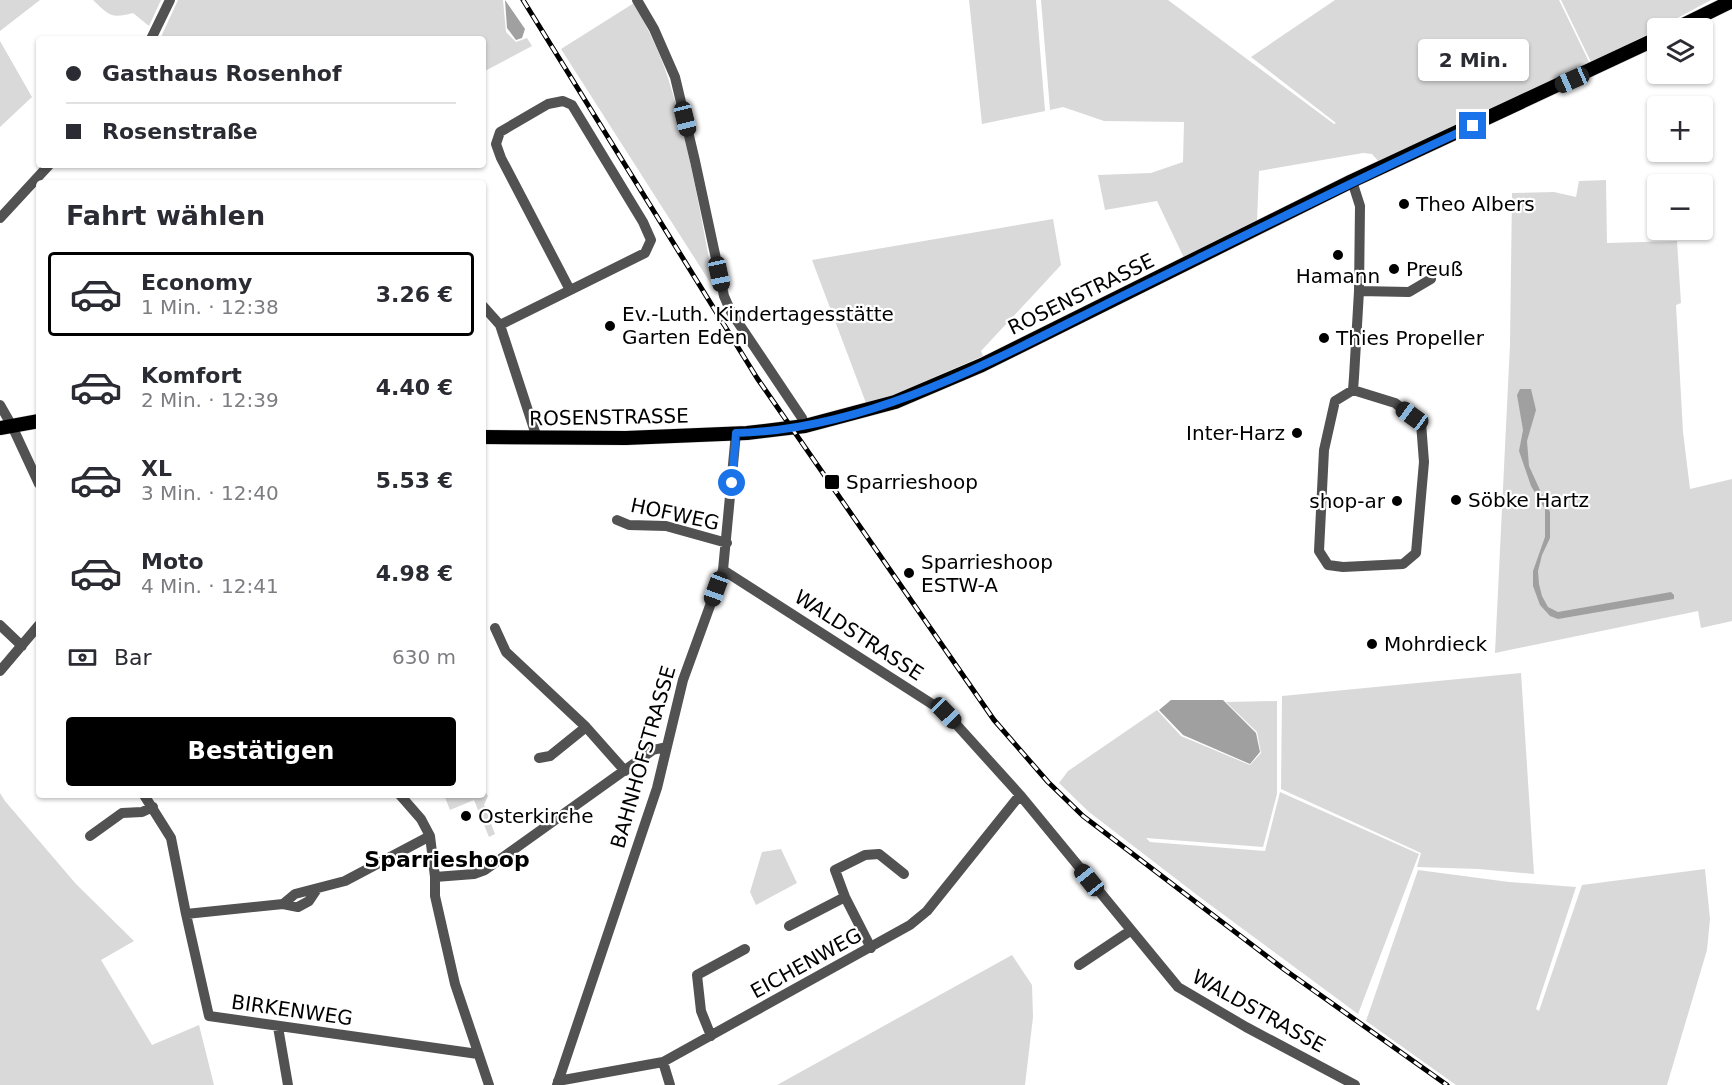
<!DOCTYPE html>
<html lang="de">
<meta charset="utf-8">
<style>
body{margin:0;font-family:"DejaVu Sans",sans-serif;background:#f7f7f7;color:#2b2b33;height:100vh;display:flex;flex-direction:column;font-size:22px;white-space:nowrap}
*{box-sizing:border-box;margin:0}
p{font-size:20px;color:#7c7c81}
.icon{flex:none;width:33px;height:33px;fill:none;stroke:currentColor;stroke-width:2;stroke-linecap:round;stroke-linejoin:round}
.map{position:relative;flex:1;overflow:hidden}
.panel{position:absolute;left:36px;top:180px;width:450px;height:618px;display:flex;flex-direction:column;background:#fff;border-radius:6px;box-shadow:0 2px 4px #0004}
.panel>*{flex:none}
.top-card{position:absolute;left:36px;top:36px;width:450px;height:132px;border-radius:6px;box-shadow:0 2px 4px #0004;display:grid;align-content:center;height:132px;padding:0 30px;background:#fff}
.buttons{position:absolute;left:1647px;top:18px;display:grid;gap:12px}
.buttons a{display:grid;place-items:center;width:66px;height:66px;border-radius:6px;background:#fff;box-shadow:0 2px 4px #0004;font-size:30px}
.end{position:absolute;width:27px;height:27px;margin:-14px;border:8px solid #1a73e8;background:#fff;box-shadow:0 0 0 3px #fff}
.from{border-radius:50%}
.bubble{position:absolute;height:42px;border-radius:6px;background:#fff;box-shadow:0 2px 4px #0004;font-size:20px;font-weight:700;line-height:42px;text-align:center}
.car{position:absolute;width:18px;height:36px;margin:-18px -9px;border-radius:8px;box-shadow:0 0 4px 2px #0007;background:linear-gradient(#222 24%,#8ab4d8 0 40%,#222 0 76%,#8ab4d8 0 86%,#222 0)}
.top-card b{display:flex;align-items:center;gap:21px;height:57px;font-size:22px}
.top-card b+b{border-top:2px solid #e1e1e2}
.top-card i{width:15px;height:15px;background:#2b2b33}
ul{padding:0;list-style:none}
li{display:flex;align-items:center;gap:18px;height:84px;margin:0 12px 9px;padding:0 18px;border:3px solid transparent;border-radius:6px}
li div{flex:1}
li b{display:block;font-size:22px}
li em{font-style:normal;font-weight:700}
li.on{border-color:#000}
li>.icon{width:54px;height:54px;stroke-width:1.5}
h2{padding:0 30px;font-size:27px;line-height:72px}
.pay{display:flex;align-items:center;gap:15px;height:66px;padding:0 30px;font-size:22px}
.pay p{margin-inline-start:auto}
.action{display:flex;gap:12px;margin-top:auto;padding:12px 30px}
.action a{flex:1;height:69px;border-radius:6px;background:#000;color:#fff;font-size:24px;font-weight:700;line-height:69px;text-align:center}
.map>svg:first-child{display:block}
.green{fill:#d9d9d9}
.water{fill:#a0a0a0}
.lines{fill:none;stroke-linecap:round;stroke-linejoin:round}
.major-casing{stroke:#dbdbdb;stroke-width:15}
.minor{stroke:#525252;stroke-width:10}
.major{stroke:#000;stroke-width:14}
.rail-casing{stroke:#000;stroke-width:5}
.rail{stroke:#fff;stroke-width:3;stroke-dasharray:9;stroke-linecap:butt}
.route{stroke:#1a73e8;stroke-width:8}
.poi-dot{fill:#000;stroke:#fff;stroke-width:2}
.labels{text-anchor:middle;stroke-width:4.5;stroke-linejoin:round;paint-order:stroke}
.poi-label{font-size:20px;fill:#000;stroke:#fff;text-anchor:start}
.street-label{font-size:20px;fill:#000;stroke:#fff}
.quarter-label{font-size:22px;font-weight:bold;fill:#000;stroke:#fff}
</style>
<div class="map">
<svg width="1732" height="1085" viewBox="0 0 1732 1085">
<rect width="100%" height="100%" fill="#fff"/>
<path class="green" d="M 0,0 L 40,0 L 0,31 Z
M 93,0 L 161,0 L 149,26 L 133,13 C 110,19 109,15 93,0 Z
M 178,0 L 503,0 L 506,32 L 516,42 L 527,38 L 532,46 L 483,72 L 483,39 L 160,39 Z
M 969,0 L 1036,0 L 1045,111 L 982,124 Z
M 1041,0 L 1168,0 L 1334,124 L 1336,123 L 1251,57 L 1335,0 L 1559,0 L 1591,66 L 1380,163 L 1372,154 L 1363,153 L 1259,171 L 1257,221 L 1184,258 L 1157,201 L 1105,210 L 1098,175 L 1151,173 L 1183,162 L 1184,122 L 1104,121 L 1063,107 L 1050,110 Z
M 1561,0 L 1711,0 L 1592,64 Z
M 634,3 C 647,27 660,52 668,78 C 690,147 701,219 715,290 L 561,49 Z
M 0,41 L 32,97 L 0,127 Z
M 1606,180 L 1607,243 L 1677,241 L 1681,303 L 1676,305 L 1683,432 L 1690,489 L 1732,479 L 1732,621 L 1701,628 L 1698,611 L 1495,653 L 1510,344 L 1512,193 L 1554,192 L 1576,197 L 1579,181 Z
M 1053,219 L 1061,265 L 981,351 L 983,356 L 894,395 L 866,403 L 812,260 Z
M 1521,673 L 1534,874 L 1478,869 L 1417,867 L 1421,853 L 1281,789 L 1282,696 Z
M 1277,701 L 1277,794 L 1263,847 L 1146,838 L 1150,842 L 1265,851 L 1280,792 L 1419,854 L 1358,1014 L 1201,898 L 1089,812 L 1059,783 L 1068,771 L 1157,710 L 1181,736 L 1250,765 L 1261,753 L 1257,732 L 1226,702 Z
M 483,787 L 488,796 L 484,805 L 495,834 L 489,837 L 474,800 L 450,810 L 444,795 L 483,795 Z
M 0,793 L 5,801 L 76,884 L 134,941 L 101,960 L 152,1045 L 199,1025 L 214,1085 L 0,1085 Z
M 781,849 L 797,883 L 756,905 L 750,892 L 762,852 Z
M 1705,869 L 1710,919 L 1707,950 L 1667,1085 L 1456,1085 L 1366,1021 L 1418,870 L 1509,882 L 1576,887 L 1536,1009 L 1539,1011 L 1582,885 Z
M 1012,955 L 1032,985 L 1033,1017 L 1025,1085 L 777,1085 Z"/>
<path class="water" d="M 505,0 L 525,29 L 522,38 L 516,40 L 507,28 Z
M 1520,389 L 1531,389 L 1536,410 L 1527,441 L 1529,466 L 1550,512 L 1550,538 L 1542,555 L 1538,571 L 1539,584 L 1542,596 L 1548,607 L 1558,612 L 1671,592 L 1674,595 L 1674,599 L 1558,619 L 1550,616 L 1540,605 L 1533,586 L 1533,571 L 1545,537 L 1545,509 L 1531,486 L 1519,451 L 1523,430 L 1517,395 Z
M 1171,700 L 1223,700 L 1256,733 L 1260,752 L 1250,764 L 1183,735 L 1159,710 Z"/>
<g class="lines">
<defs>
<path id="major" d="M 1677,28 L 1732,1
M 0,428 L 39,421
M 483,437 L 626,438 L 747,433 L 805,426 L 895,402 L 982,365 L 1352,181 L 1658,38"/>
</defs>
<use href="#major" class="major-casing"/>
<path class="minor" d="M 637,0 L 654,29 L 675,77 L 695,161 L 724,296 L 731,312 L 802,418 L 805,426
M 151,39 L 170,0
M 1352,181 L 1360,206 L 1359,291 L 1354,377 L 1353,390 L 1335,401 L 1324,450 L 1319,551 L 1328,565 L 1343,567 L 1403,564 L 1416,553 L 1424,462 L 1421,423 L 1395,403 L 1353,390
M 0,218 L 49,165
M 1359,291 L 1409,292 L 1431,279
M 483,306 L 500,325 L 537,438
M 500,325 L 645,253 L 651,240 L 643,222 L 572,105 L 563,101 L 548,104 L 500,132 L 496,144 L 501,158 L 570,290
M 0,405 L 12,426 L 39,484
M 617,520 L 629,525 L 666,526 L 727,543
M 723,570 L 946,713 L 1020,795 L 1178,987 L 1246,1027 L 1355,1085
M 0,625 L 22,646
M 495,628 L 506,652 L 586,727 L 625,771
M 0,671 L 39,625
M 539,758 L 550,756 L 586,727
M 144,795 L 171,838 L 186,914 L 209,1016 L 478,1054
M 400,795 L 421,819 L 430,836 L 435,877 L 435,896 L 455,984 L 489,1085
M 90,836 L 122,813 L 142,812 L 153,807
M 435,877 L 474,874 L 485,870 L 653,750 L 666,747
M 283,904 L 298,907 L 309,901 L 317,889
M 186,914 L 283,904 L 295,894 L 345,881 L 430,836
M 789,926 L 845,897
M 871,948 L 845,897 L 835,870 L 865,855 L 879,854 L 904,874
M 1079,965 L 1130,931
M 278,1027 L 288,1085
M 711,1036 L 701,1011 L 697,975 L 745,949
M 663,1062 L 670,1085
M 558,1081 L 663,1062 L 910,925 L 927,911 L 1020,795
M 557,1085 L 657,788 L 683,680 L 723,570 L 736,433"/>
<use href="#major" class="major"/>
<defs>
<path id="rail" d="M 523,0 L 757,378 L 994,720 L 1048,782 L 1083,816 L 1285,970 L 1447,1085"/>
</defs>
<use href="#rail" class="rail-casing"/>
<use href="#rail" class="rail"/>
</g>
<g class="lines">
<path class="route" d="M 732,483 L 736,433 C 878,429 1006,353 1130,292 C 1244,236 1357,179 1473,126"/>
</g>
<g class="poi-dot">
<circle cx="1404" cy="204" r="6"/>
<circle cx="1338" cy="255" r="6"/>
<circle cx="1394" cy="269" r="6"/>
<circle cx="610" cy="326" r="6"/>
<circle cx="1324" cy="338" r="6"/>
<circle cx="1297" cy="433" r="6"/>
<rect x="824" y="474" width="16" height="16" rx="3"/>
<circle cx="1456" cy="500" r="6"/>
<circle cx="1397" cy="501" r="6"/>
<circle cx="909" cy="573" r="6"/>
<circle cx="1372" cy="644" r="6"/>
<circle cx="466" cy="816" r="6"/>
</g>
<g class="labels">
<g class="poi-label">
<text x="1416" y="211">Theo Albers</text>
<text x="1406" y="276">Preuß</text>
<text x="1338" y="283" text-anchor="middle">Hamann</text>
<text x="622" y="321">Ev.-Luth. Kindertagesstätte<tspan x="622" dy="23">Garten Eden</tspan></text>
<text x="1336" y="345">Thies Propeller</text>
<text x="1285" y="440" text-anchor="end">Inter-Harz</text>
<text x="846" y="489">Sparrieshoop</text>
<text x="1468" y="507">Söbke Hartz</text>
<text x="1385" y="508" text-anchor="end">shop-ar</text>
<text x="921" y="569">Sparrieshoop<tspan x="921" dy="23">ESTW-A</tspan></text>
<text x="1384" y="651">Mohrdieck</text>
<text x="478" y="823">Osterkirche</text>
</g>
<g class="street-label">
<text transform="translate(1081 294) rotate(-26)" y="7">ROSENSTRASSE</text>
<text transform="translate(609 417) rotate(-1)" y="7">ROSENSTRASSE</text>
<text transform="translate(675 514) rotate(12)" y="7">HOFWEG</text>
<text transform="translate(859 635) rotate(33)" y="7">WALDSTRASSE</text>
<text transform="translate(643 757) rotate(-74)" y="7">BAHNHOFSTRASSE</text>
<text transform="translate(806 963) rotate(-29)" y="7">EICHENWEG</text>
<text transform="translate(292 1010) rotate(8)" y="7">BIRKENWEG</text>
<text transform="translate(1259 1011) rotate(29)" y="7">WALDSTRASSE</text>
</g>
<g class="quarter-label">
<text x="447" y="867">Sparrieshoop</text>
</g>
</g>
</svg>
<div class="buttons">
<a><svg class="icon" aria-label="layers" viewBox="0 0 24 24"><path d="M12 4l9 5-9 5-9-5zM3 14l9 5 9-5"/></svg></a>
<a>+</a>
<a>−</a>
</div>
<i class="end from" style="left:732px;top:483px"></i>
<i class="end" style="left:1473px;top:126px"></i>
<div class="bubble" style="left:1418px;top:39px;width:111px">2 Min.</div>
<i class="car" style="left:1572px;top:80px;rotate:246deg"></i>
<i class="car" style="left:685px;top:119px;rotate:166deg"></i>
<i class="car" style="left:719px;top:274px;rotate:168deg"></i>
<i class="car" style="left:1412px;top:416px;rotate:306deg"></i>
<i class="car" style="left:716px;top:589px;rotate:200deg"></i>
<i class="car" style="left:946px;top:713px;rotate:136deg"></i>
<i class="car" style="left:1089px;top:880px;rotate:321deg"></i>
<div class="top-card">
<b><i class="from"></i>Gasthaus Rosenhof</b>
<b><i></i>Rosenstraße</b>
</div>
<section class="panel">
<h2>Fahrt wählen</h2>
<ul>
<li class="on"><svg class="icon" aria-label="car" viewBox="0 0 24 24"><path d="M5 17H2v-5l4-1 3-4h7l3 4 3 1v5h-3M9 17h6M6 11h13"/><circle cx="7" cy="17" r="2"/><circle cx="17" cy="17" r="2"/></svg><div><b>Economy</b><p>1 Min. · 12:38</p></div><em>3.26 €</em></li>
<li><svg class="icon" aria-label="car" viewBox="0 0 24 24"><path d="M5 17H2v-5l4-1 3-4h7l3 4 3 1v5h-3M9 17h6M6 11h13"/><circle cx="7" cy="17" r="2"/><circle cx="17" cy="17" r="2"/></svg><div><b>Komfort</b><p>2 Min. · 12:39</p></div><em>4.40 €</em></li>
<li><svg class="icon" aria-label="car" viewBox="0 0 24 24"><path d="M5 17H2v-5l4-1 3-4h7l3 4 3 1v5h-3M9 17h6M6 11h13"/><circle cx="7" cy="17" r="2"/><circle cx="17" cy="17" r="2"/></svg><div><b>XL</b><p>3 Min. · 12:40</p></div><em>5.53 €</em></li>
<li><svg class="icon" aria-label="car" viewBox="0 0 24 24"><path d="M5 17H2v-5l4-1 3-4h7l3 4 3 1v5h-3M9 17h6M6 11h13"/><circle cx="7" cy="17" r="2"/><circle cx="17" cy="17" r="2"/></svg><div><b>Moto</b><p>4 Min. · 12:41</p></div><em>4.98 €</em></li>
</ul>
<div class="pay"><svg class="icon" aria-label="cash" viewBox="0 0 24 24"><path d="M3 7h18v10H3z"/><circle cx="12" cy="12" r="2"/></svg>Bar<p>630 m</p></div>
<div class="action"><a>Bestätigen</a></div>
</section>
</div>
